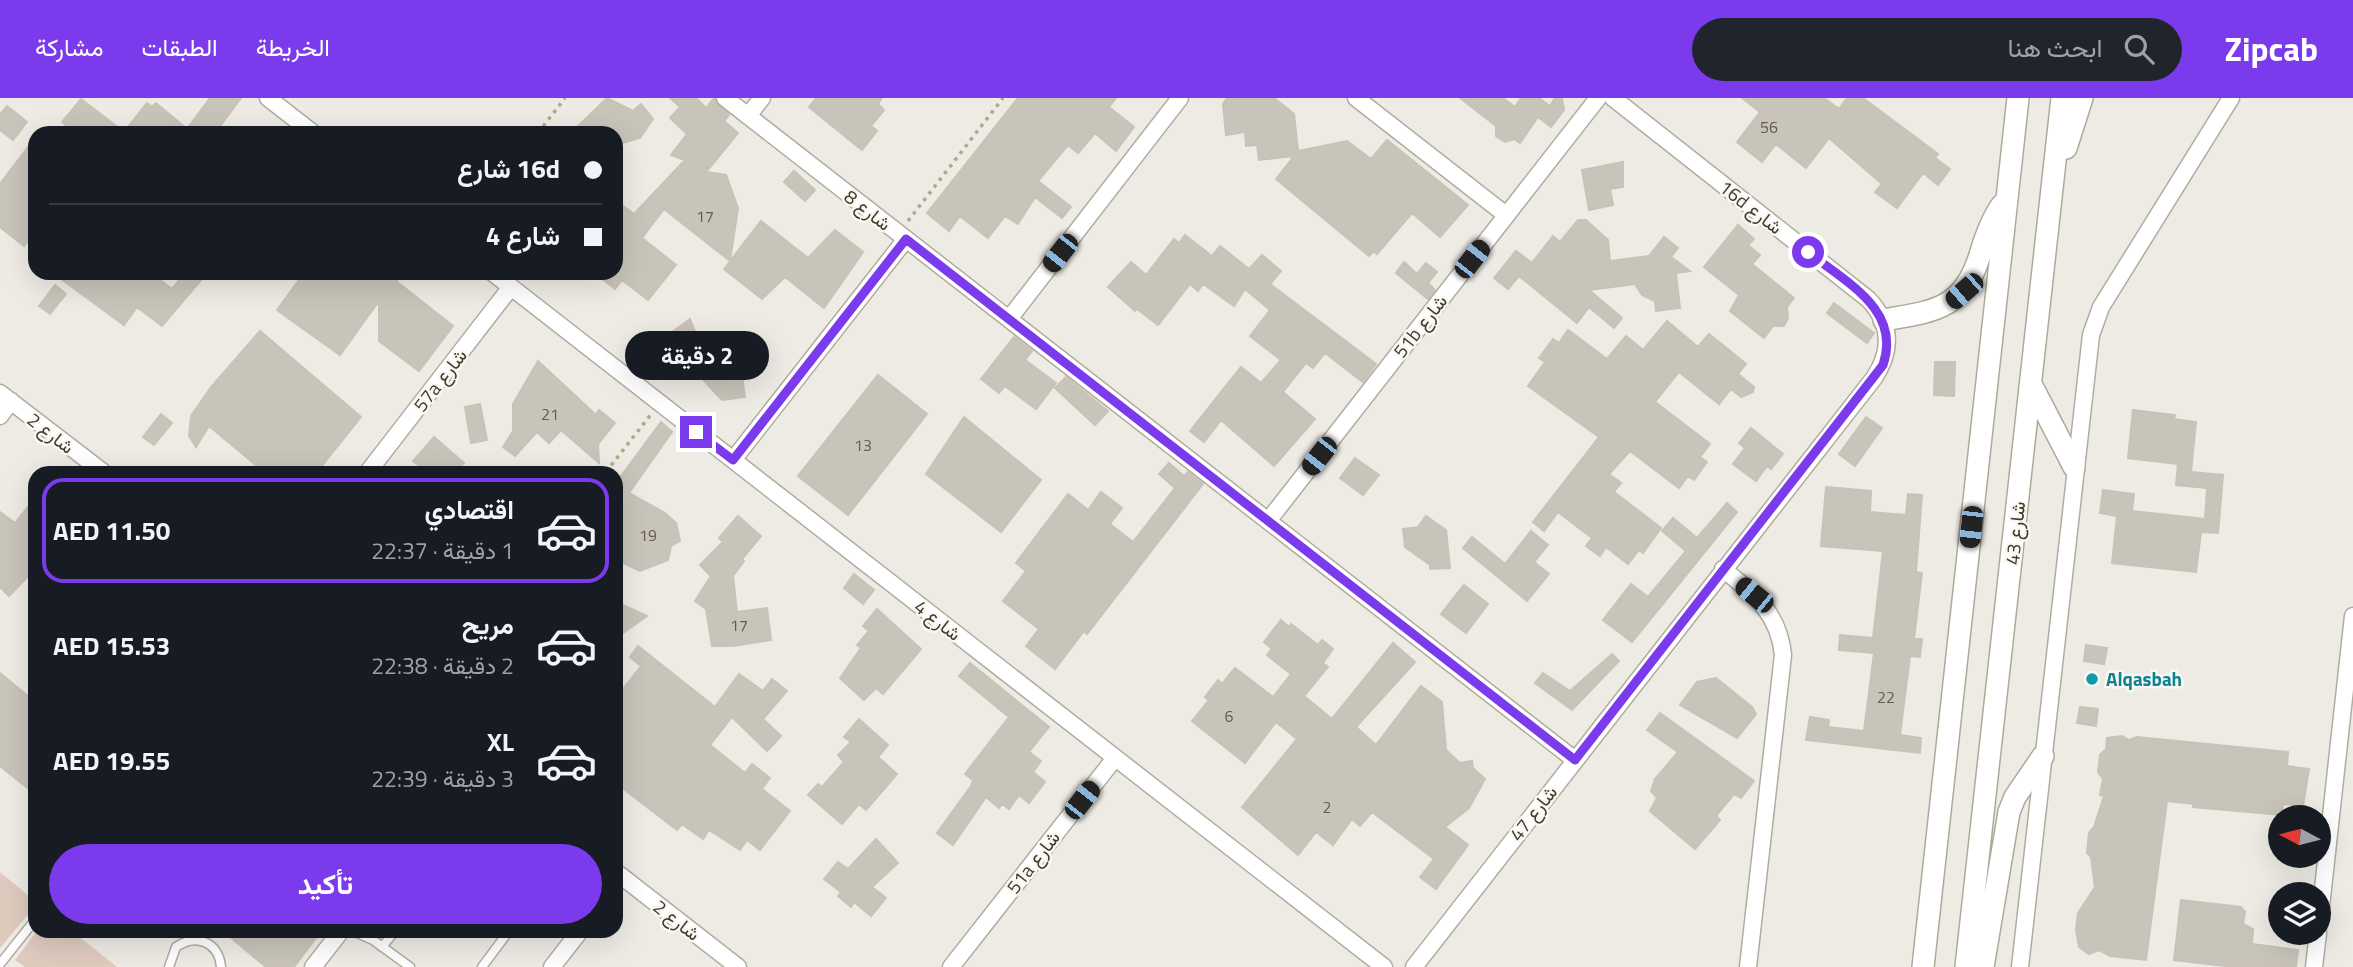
<!DOCTYPE html>
<html lang="ar">
<meta charset="utf-8">
<style>
body{margin:0;font-family:"Titillium Web",Vazirmatn,sans-serif;background:#20242c;color:#f1f3f6;direction:rtl;height:100vh;display:flex;flex-direction:column;font-size:26px;white-space:nowrap}
*{box-sizing:border-box;margin:0}
p{font-size:23px;color:#9ea1a6}
.icon{flex:none;width:38px;height:38px;fill:none;stroke:currentColor;stroke-width:2;stroke-linecap:round;stroke-linejoin:round}
.map{position:relative;flex:1;overflow:hidden;direction:ltr}
.side{position:absolute;left:28px;top:368px;width:595px;height:472px;display:flex;flex-direction:column;background:#171b24;border-radius:21px;box-shadow:0 7px 28px #0002;direction:rtl}
.side>*{flex:none}
.top-card{position:absolute;left:28px;top:28px;width:595px;height:154px;border-radius:21px;box-shadow:0 7px 28px #0002;direction:rtl;display:grid;align-content:center;height:154px;padding:0 21px;background:#171b24}
.needle{width:46px;rotate:277deg}
.buttons{position:absolute;left:2268px;top:707px;display:grid;gap:14px}
.buttons a{display:grid;place-items:center;width:63px;height:63px;border-radius:50%;background:#171b24;box-shadow:0 7px 28px #0002;font-size:35px}
.end{position:absolute;width:32px;height:32px;margin:-16px;border:9px solid #7c3aed;background:#fff;box-shadow:0 0 0 4px #fff}
.from{border-radius:50%}
.bubble{position:absolute;height:49px;border-radius:24px;background:#171b24;box-shadow:0 7px 28px #0002;font-size:23px;font-weight:700;line-height:49px;text-align:center;direction:rtl}
.car{position:absolute;width:21px;height:42px;margin:-21px -10px;border-radius:9px;box-shadow:0 0 5px 2px #0007;background:linear-gradient(#222 24%,#8ab4d8 0 40%,#222 0 76%,#8ab4d8 0 86%,#222 0)}
.top-card b{display:flex;align-items:center;gap:24px;height:66px;font-size:26px}
.top-card b+b{border-top:2px solid #363941}
.top-card i{width:18px;height:18px;background:#f1f3f6}
ul{padding:12px 0 0;list-style:none}
li{display:flex;align-items:center;gap:21px;height:105px;margin:0 14px 10px;padding:0 7px;border:4px solid transparent;border-radius:21px}
li div{flex:1}
li b{display:block;font-size:26px}
li em{font-style:normal;font-weight:700}
li.current{border-color:#7c3aed}
li>.icon{width:63px;height:63px;stroke-width:1.5}
.cta{display:flex;gap:14px;margin-top:auto;padding:14px 21px}
.cta a{flex:1;height:80px;border-radius:42px;background:#7c3aed;color:#fff;font-size:28px;font-weight:700;line-height:80px;text-align:center}
header{display:flex;align-items:center;gap:42px;box-sizing:border-box;height:98px;padding:0 35px;background:#7c3aed;color:#fff}
header strong{font-size:33px}
nav{display:flex;gap:38px;margin-inline-start:auto;font-size:24px}
.search{width:490px;height:63px;background:#20242c;display:flex;align-items:center;gap:18px;box-sizing:border-box;padding:0 24px;border-radius:38px;color:#9ea1a6;font-size:26px}
.map>svg:first-child{display:block}
.green{fill:#dfcabe}
.building{fill:#c9c4ba;stroke:#c8c2b7;stroke-width:2}
.lines{fill:none;stroke-linecap:round;stroke-linejoin:round}
.lane-casing{stroke:#afaca0;stroke-width:11}
.street-casing{stroke:#afaca0;stroke-width:19}
.secondary-casing{stroke:#afa997;stroke-width:24}
.path{stroke:#b1a885;stroke-width:3.5;stroke-dasharray:3.5 5;stroke-linecap:butt}
.lane{stroke:#fff;stroke-width:8}
.street{stroke:#fff;stroke-width:16}
.secondary{stroke:#fff;stroke-width:21}
.route{stroke:#7c3aed;stroke-width:9}
.culture-dot{fill:#0f9aa8;stroke:#faf8f5;stroke-width:2.5}
.labels{text-anchor:middle;stroke-width:5;stroke-linejoin:round;paint-order:stroke}
.number-label{font-size:16px;fill:#625d4a}
.street-label{font-size:19px;fill:#403b24;stroke:#faf8f5}
.culture-label{font-size:19px;font-weight:bold;fill:#0d838f;stroke:#faf8f5;text-anchor:start}
</style>
<header>
<strong>Zipcab</strong>
<div class="search"><svg class="icon" aria-label="search" viewBox="0 0 24 24"><circle cx="10" cy="10" r="6"/><path d="M15 15l6 6"/></svg>ابحث هنا</div>
<nav><a>الخريطة</a><a>الطبقات</a><a>مشاركة</a></nav>
</header>
<div class="map">
<svg width="2353" height="869" viewBox="0 0 2353 869">
<rect width="100%" height="100%" fill="#eeebe5"/>
<path class="green" d="M 0,774 L 35,803 L 35,808 L 0,850 Z
M 37,833 L 72,833 L 117,869 L 25,869 L 15,862 Z"/>
<path class="building" d="M 210,0 L 241,0 L 215,35 L 62,35 L 67,28 L 62,24 L 81,1 L 124,34 L 147,5 L 152,9 L 156,5 L 187,31 Z
M 607,0 L 633,13 L 641,6 L 653,21 L 640,40 L 616,47 L 616,35 L 571,35 Z
M 670,0 L 696,0 L 706,10 L 714,0 L 729,17 L 724,23 L 738,35 L 706,74 L 726,77 L 738,110 L 730,163 L 664,111 L 642,140 L 676,167 L 648,202 L 622,182 L 615,191 L 595,175 L 616,175 L 616,117 L 623,108 L 634,116 L 685,62 L 671,57 L 687,36 L 670,20 L 680,9 Z
M 816,0 L 882,0 L 878,6 L 884,12 L 871,28 L 877,33 L 862,52 L 809,9 Z
M 1018,0 L 1116,0 L 1109,9 L 1134,29 L 1116,53 L 1095,35 L 1078,55 L 1068,47 L 1038,83 L 1071,109 L 1062,120 L 1035,99 L 1018,126 L 1005,118 L 988,140 L 960,118 L 949,133 L 927,115 Z
M 1227,0 L 1274,0 L 1294,16 L 1298,53 L 1347,43 L 1371,61 L 1387,42 L 1468,107 L 1440,139 L 1412,115 L 1377,156 L 1374,153 L 1369,158 L 1276,81 L 1294,58 L 1259,62 L 1257,47 L 1246,48 L 1245,34 L 1226,37 L 1223,6 Z
M 1460,0 L 1503,0 L 1515,9 L 1521,0 L 1539,0 L 1550,8 L 1555,0 L 1562,0 L 1564,12 L 1551,29 L 1538,19 L 1520,45 L 1514,41 L 1505,44 L 1496,38 L 1496,28 Z
M 1742,0 L 1824,0 L 1839,11 L 1847,0 L 1863,0 L 1938,56 L 1935,60 L 1950,71 L 1938,87 L 1923,75 L 1897,110 L 1875,94 L 1882,86 L 1829,40 L 1806,70 L 1776,46 L 1762,64 L 1737,44 L 1760,14 Z
M 7,8 L 27,24 L 13,42 L 0,32 L 0,17 Z
M 35,40 L 35,133 L 24,148 L 0,129 L 0,86 Z
M 1623,64 L 1623,89 L 1610,91 L 1613,107 L 1589,112 L 1582,72 Z
M 794,73 L 815,92 L 805,103 L 784,84 Z
M 1578,122 L 1586,122 L 1608,142 L 1610,163 L 1649,158 L 1664,139 L 1678,150 L 1671,159 L 1690,173 L 1676,175 L 1680,210 L 1656,213 L 1655,203 L 1642,197 L 1635,186 L 1589,192 L 1622,220 L 1614,230 L 1589,209 L 1577,225 L 1519,178 L 1508,191 L 1494,180 L 1516,153 L 1532,165 L 1553,138 L 1560,144 Z
M 761,123 L 808,160 L 835,132 L 863,154 L 824,210 L 785,179 L 762,201 L 724,171 Z
M 1738,127 L 1754,141 L 1748,147 L 1760,157 L 1752,166 L 1794,200 L 1787,209 L 1788,220 L 1784,228 L 1773,228 L 1764,240 L 1730,213 L 1739,197 L 1704,169 Z
M 1185,137 L 1212,158 L 1220,148 L 1249,171 L 1262,157 L 1281,173 L 1270,186 L 1376,266 L 1363,284 L 1325,255 L 1313,270 L 1306,265 L 1283,294 L 1315,321 L 1274,368 L 1221,322 L 1204,344 L 1190,333 L 1241,269 L 1261,285 L 1281,262 L 1250,238 L 1270,212 L 1245,191 L 1234,208 L 1203,186 L 1198,193 L 1190,186 L 1158,227 L 1137,211 L 1135,213 L 1108,189 L 1131,164 L 1146,177 L 1174,141 L 1179,145 Z
M 1404,164 L 1417,176 L 1426,165 L 1437,174 L 1428,185 L 1435,192 L 1428,201 L 1396,175 Z
M 53,175 L 151,175 L 172,191 L 185,175 L 207,175 L 162,228 L 137,209 L 124,227 Z
M 304,175 L 404,175 L 396,183 L 453,228 L 419,273 L 379,243 L 379,203 L 340,257 L 277,212 Z
M 55,187 L 66,196 L 50,216 L 39,208 Z
M 1834,205 L 1874,235 L 1867,245 L 1827,215 Z
M 690,221 L 701,249 L 737,245 L 745,299 L 722,302 L 695,273 L 671,272 L 668,237 Z
M 1667,223 L 1698,249 L 1709,236 L 1746,266 L 1738,276 L 1754,289 L 1753,294 L 1741,299 L 1731,291 L 1719,306 L 1679,274 L 1655,304 L 1710,346 L 1700,359 L 1707,364 L 1694,382 L 1688,378 L 1679,390 L 1630,353 L 1609,376 L 1621,385 L 1614,394 L 1661,430 L 1643,455 L 1639,452 L 1628,466 L 1606,449 L 1600,458 L 1586,448 L 1592,440 L 1558,414 L 1544,433 L 1533,424 L 1599,339 L 1528,288 L 1545,264 L 1539,260 L 1553,241 L 1559,245 L 1568,232 L 1607,261 L 1626,238 L 1643,252 Z
M 260,233 L 361,319 L 317,374 L 264,374 L 209,328 L 196,349 L 189,338 L 191,318 L 211,289 Z
M 1014,239 L 1032,253 L 1025,262 L 1056,285 L 1036,311 L 1005,288 L 999,295 L 981,281 Z
M 538,263 L 596,317 L 599,312 L 615,325 L 598,346 L 599,365 L 561,332 L 549,345 L 537,334 L 515,358 L 503,349 L 513,333 L 513,306 Z
M 1935,264 L 1955,264 L 1954,298 L 1934,297 Z
M 878,277 L 927,316 L 848,417 L 798,378 Z
M 1066,279 L 1108,313 L 1095,327 L 1055,290 Z
M 480,306 L 487,342 L 471,345 L 465,309 Z
M 2133,312 L 2175,317 L 2174,321 L 2196,324 L 2191,374 L 2223,377 L 2218,435 L 2201,434 L 2196,474 L 2112,465 L 2117,418 L 2100,415 L 2103,392 L 2134,396 L 2132,413 L 2205,421 L 2207,390 L 2176,387 L 2178,366 L 2128,360 Z
M 161,316 L 172,325 L 154,347 L 143,339 Z
M 964,319 L 1041,382 L 1001,434 L 926,376 Z
M 1866,319 L 1882,330 L 1855,368 L 1839,356 Z
M 661,324 L 672,334 L 629,395 L 665,415 L 676,425 L 680,443 L 671,448 L 668,462 L 640,473 L 619,463 L 616,385 Z
M 1751,330 L 1783,356 L 1771,371 L 1767,368 L 1756,383 L 1733,366 L 1745,350 L 1739,345 Z
M 434,339 L 464,365 L 455,374 L 428,374 L 413,363 Z
M 1355,360 L 1379,377 L 1363,397 L 1340,380 Z
M 1169,365 L 1184,378 L 1188,374 L 1203,386 L 1087,536 L 1084,533 L 1055,571 L 1026,548 L 1039,531 L 1003,503 L 1026,473 L 1016,465 L 1068,396 L 1088,412 L 1101,394 L 1122,410 L 1110,426 L 1133,444 L 1175,390 L 1159,376 Z
M 1826,389 L 1871,393 L 1870,414 L 1906,417 L 1908,396 L 1922,397 L 1916,474 L 1922,475 L 1914,541 L 1922,541 L 1920,559 L 1910,558 L 1900,637 L 1921,640 L 1920,655 L 1806,642 L 1810,619 L 1829,622 L 1828,629 L 1864,633 L 1874,555 L 1839,552 L 1840,537 L 1873,540 L 1883,453 L 1821,448 Z
M 35,400 L 35,461 L 31,466 L 35,471 L 9,498 L 0,489 L 0,414 L 15,425 Z
M 1727,405 L 1737,414 L 1632,544 L 1603,522 L 1631,486 L 1648,499 L 1686,453 L 1662,433 L 1673,420 L 1697,440 Z
M 738,418 L 761,438 L 742,461 L 744,463 L 733,478 L 737,514 L 767,510 L 771,542 L 733,548 L 712,548 L 706,511 L 695,503 L 711,478 L 700,467 L 723,444 L 719,440 Z
M 1426,418 L 1446,432 L 1450,470 L 1430,471 L 1430,467 L 1405,449 L 1403,431 L 1418,429 Z
M 1531,433 L 1548,447 L 1534,464 L 1549,476 L 1527,503 L 1463,450 L 1472,439 L 1505,466 Z
M 854,476 L 874,492 L 863,506 L 844,490 Z
M 1464,487 L 1488,506 L 1466,535 L 1441,516 Z
M 616,504 L 647,518 L 616,540 Z
M 877,511 L 921,551 L 883,596 L 876,590 L 864,602 L 840,580 L 861,550 L 857,547 L 869,533 L 863,528 Z
M 1281,522 L 1289,529 L 1291,526 L 1318,547 L 1322,542 L 1333,551 L 1323,565 L 1328,569 L 1304,598 L 1332,621 L 1393,545 L 1415,564 L 1356,629 L 1376,647 L 1421,588 L 1442,604 L 1446,652 L 1460,665 L 1472,663 L 1473,670 L 1485,681 L 1469,710 L 1445,729 L 1468,747 L 1436,791 L 1420,779 L 1434,761 L 1372,714 L 1360,728 L 1352,721 L 1333,747 L 1316,734 L 1298,757 L 1242,709 L 1297,641 L 1276,624 L 1245,665 L 1192,623 L 1209,602 L 1205,599 L 1218,582 L 1222,586 L 1235,570 L 1273,599 L 1291,576 L 1267,557 L 1272,551 L 1264,544 Z
M 2086,547 L 2107,550 L 2104,566 L 2084,563 Z
M 638,548 L 715,609 L 739,576 L 763,593 L 772,581 L 787,593 L 763,621 L 781,638 L 767,653 L 732,619 L 710,647 L 745,675 L 752,666 L 770,680 L 762,691 L 790,713 L 760,752 L 747,742 L 740,752 L 709,732 L 703,741 L 682,726 L 677,732 L 616,685 L 616,638 L 621,631 L 616,627 L 616,600 L 641,568 L 630,559 Z
M 1612,556 L 1619,563 L 1572,612 L 1535,585 L 1543,575 L 1570,593 Z
M 970,565 L 1049,629 L 1029,654 L 1041,663 L 1033,674 L 1045,684 L 1029,705 L 1019,697 L 1009,711 L 1002,706 L 999,710 L 986,699 L 953,747 L 937,735 L 971,688 L 973,682 L 965,676 L 1009,619 L 959,578 Z
M 0,575 L 35,604 L 35,696 L 0,668 Z
M 1716,580 L 1752,609 L 1756,616 L 1737,640 L 1680,607 L 1697,584 Z
M 2080,609 L 2098,611 L 2096,628 L 2077,625 Z
M 1660,615 L 1754,683 L 1741,700 L 1734,696 L 1716,718 L 1720,722 L 1695,751 L 1650,713 L 1657,700 L 1651,693 L 1655,681 L 1678,654 L 1647,632 Z
M 859,621 L 888,647 L 878,659 L 897,676 L 866,712 L 859,706 L 842,726 L 808,697 L 818,686 L 822,689 L 844,664 L 838,657 L 851,644 L 844,639 Z
M 2122,638 L 2129,642 L 2137,639 L 2288,654 L 2287,668 L 2309,671 L 2303,708 L 2283,706 L 2282,717 L 2193,709 L 2194,706 L 2167,703 L 2146,862 L 2110,858 L 2099,852 L 2089,856 L 2079,849 L 2076,832 L 2078,815 L 2095,789 L 2091,759 L 2087,755 L 2089,735 L 2094,729 L 2104,698 L 2100,697 L 2103,681 L 2098,674 L 2100,657 L 2106,651 L 2107,640 Z
M 876,741 L 898,765 L 872,789 L 886,800 L 871,818 L 854,804 L 851,809 L 838,798 L 841,794 L 824,781 L 838,764 L 848,771 Z
M 2181,802 L 2241,809 L 2245,814 L 2243,826 L 2253,831 L 2252,846 L 2298,852 L 2296,868 L 2234,869 L 2174,862 Z
M 223,833 L 321,833 L 294,869 L 266,869 Z"/>
<g class="lines">
<defs>
<path id="lane" d="M 353,833 L 373,842 L 410,869
M 382,849 L 395,833
M 0,866 L 35,822
M 169,869 L 176,849 C 196,835 219,844 221,869
M 482,869 L 509,833"/>
<path id="street" d="M 268,0 L 313,35
M 725,0 L 1575,662
M 1356,0 L 1506,117
M 748,18 L 762,0
M 493,175 L 1384,869
M 1009,221 L 1180,0
M 0,295 L 103,374
M 0,318 L 11,303
M 733,362 L 906,141
M 368,374 L 511,189
M 1268,423 L 1598,0
M 1723,471 C 1754,496 1779,515 1783,557 L 1748,869
M 616,774 L 738,869
M 2319,827 L 2353,518
M 313,869 L 341,833
M 552,869 L 580,833
M 951,869 L 1115,660
M 1414,869 L 1874,280 C 1893,252 1891,225 1868,201 L 1613,0
M 2020,869 L 2091,237 L 2101,209 L 2231,0
M 2314,869 L 2318,835"/>
<path id="secondary" d="M 2066,50 L 2082,0
M 1884,222 C 1934,213 1963,212 1980,157 C 1985,140 1991,122 2002,107
M 2031,286 L 2074,369
M 1923,869 L 2018,0
M 1966,869 L 2062,0
M 1983,869 L 2009,714 L 2015,699 L 2043,658"/>
</defs>
<use href="#lane" class="lane-casing"/>
<use href="#street" class="street-casing"/>
<use href="#secondary" class="secondary-casing"/>
<path class="path" d="M 538,35 L 565,0
M 908,123 L 1003,0
M 606,374 L 652,315"/>
<use href="#lane" class="lane"/>
<use href="#street" class="street"/>
<use href="#secondary" class="secondary"/>
</g>
<g class="lines">
<path class="route" d="M 696,334 L 733,362 L 906,141 L 1575,662 L 1883,267 C 1902,211 1845,184 1808,154"/>
</g>
<circle class="culture-dot" cx="2092" cy="581" r="7"/>
<g class="labels">
<g class="number-label">
<text x="1769" y="35">56</text>
<text x="705" y="124">17</text>
<text x="550" y="322">21</text>
<text x="863" y="353">13</text>
<text x="648" y="443">19</text>
<text x="739" y="533">17</text>
<text x="1886" y="605">22</text>
<text x="1229" y="624">6</text>
<text x="1327" y="715">2</text>
</g>
<g class="street-label">
<text transform="translate(1751 109) rotate(38)" y="7">16d شارع</text>
<text transform="translate(868 112) rotate(38)" y="7">شارع 8</text>
<text transform="translate(1420 228) rotate(-52)" y="7">51b شارع</text>
<text transform="translate(440 282) rotate(-52)" y="7">57a شارع</text>
<text transform="translate(51 335) rotate(38)" y="7">شارع 2</text>
<text transform="translate(2015 435) rotate(-84)" y="7">شارع 43</text>
<text transform="translate(938 522) rotate(38)" y="7">شارع 4</text>
<text transform="translate(1533 715) rotate(-52)" y="7">شارع 47</text>
<text transform="translate(1033 764) rotate(-52)" y="7">51a شارع</text>
<text transform="translate(677 822) rotate(38)" y="7">شارع 2</text>
</g>
<g class="culture-label">
<text x="2106" y="588">Alqasbah</text>
</g>
</g>
</svg>
<div class="buttons">
<a><svg class="needle" viewBox="-14 -14 28 28"><path d="M0-13l5 13h-10z" fill="#e53935"/><path d="M0 13l5-13h-10z" fill="#9ea1a6"/></svg></a>
<a><svg class="icon" aria-label="layers" viewBox="0 0 24 24"><path d="M12 4l9 5-9 5-9-5zM3 14l9 5 9-5"/></svg></a>
</div>
<i class="end from" style="left:1808px;top:154px"></i>
<i class="end" style="left:696px;top:334px"></i>
<div class="bubble" style="left:625px;top:233px;width:144px">2 دقيقة</div>
<i class="car" style="left:1060px;top:155px;rotate:218deg"></i>
<i class="car" style="left:1472px;top:161px;rotate:38deg"></i>
<i class="car" style="left:1964px;top:193px;rotate:229deg"></i>
<i class="car" style="left:1319px;top:358px;rotate:218deg"></i>
<i class="car" style="left:1971px;top:429px;rotate:186deg"></i>
<i class="car" style="left:1754px;top:497px;rotate:309deg"></i>
<i class="car" style="left:1082px;top:702px;rotate:38deg"></i>
<div class="top-card">
<b><i class="from"></i>16d شارع</b>
<b><i></i>شارع 4</b>
</div>
<section class="side">
<ul>
<li class="current"><svg class="icon" aria-label="car" viewBox="0 0 24 24"><path d="M5 17H2v-5l4-1 3-4h7l3 4 3 1v5h-3M9 17h6M6 11h13"/><circle cx="7" cy="17" r="2"/><circle cx="17" cy="17" r="2"/></svg><div><b>اقتصادي</b><p>1 دقيقة · 22:37</p></div><em>AED 11.50</em></li>
<li><svg class="icon" aria-label="car" viewBox="0 0 24 24"><path d="M5 17H2v-5l4-1 3-4h7l3 4 3 1v5h-3M9 17h6M6 11h13"/><circle cx="7" cy="17" r="2"/><circle cx="17" cy="17" r="2"/></svg><div><b>مريح</b><p>2 دقيقة · 22:38</p></div><em>AED 15.53</em></li>
<li><svg class="icon" aria-label="car" viewBox="0 0 24 24"><path d="M5 17H2v-5l4-1 3-4h7l3 4 3 1v5h-3M9 17h6M6 11h13"/><circle cx="7" cy="17" r="2"/><circle cx="17" cy="17" r="2"/></svg><div><b>XL</b><p>3 دقيقة · 22:39</p></div><em>AED 19.55</em></li>
</ul>
<div class="cta"><a>تأكيد</a></div>
</section>
</div>
